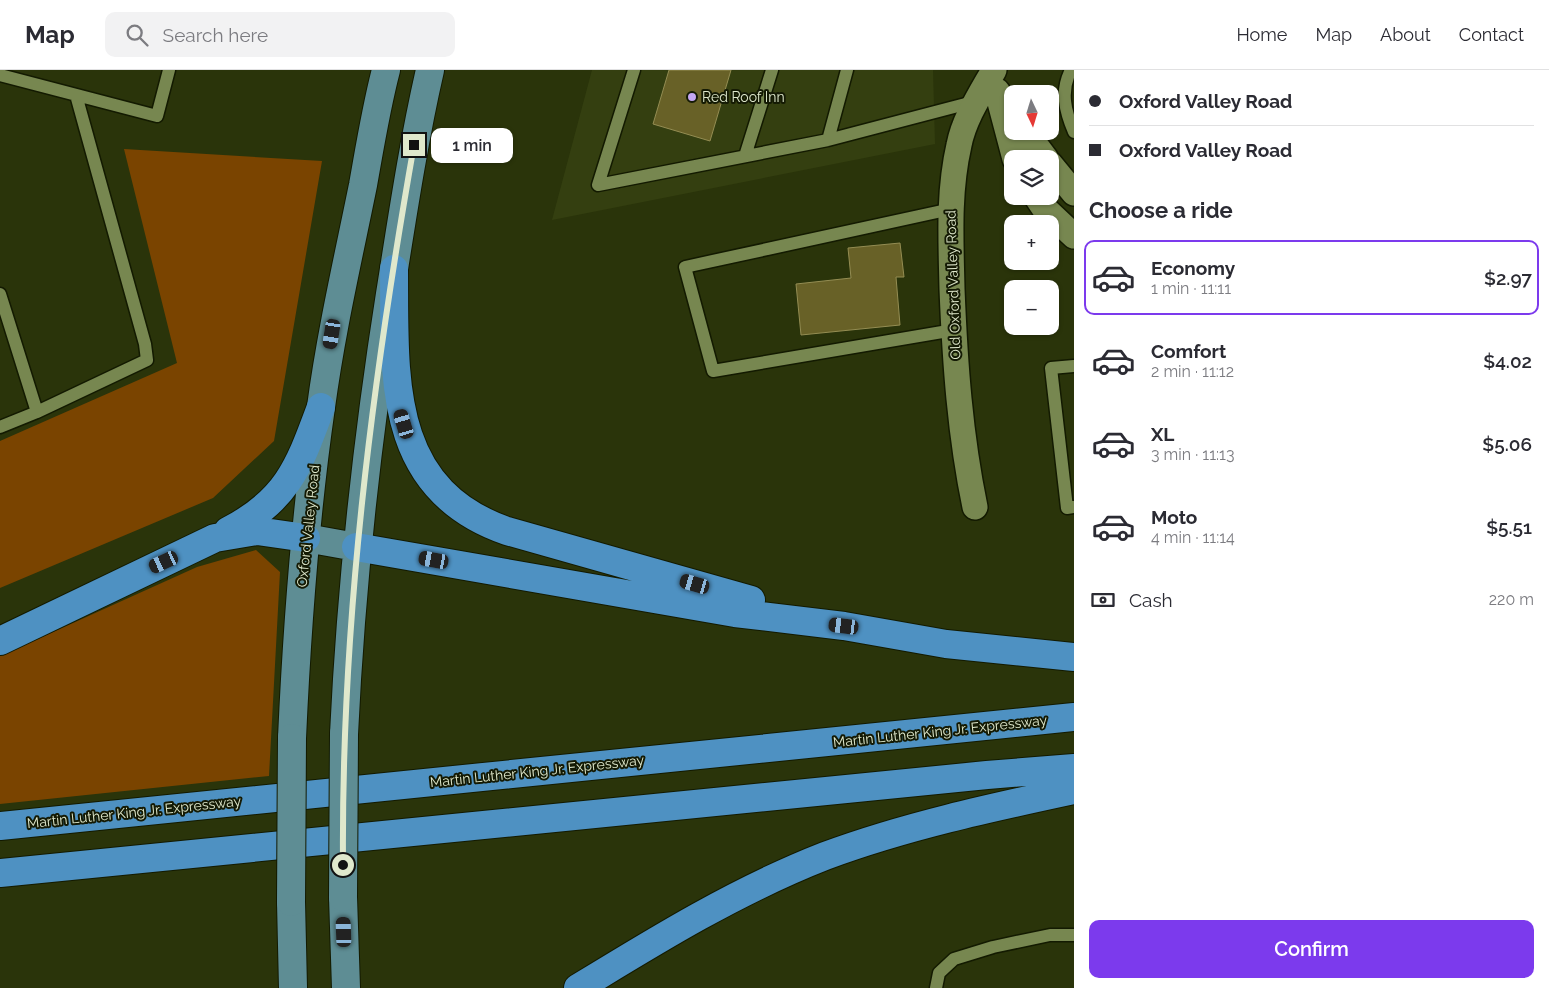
<!DOCTYPE html>
<meta charset="utf-8">
<style>
body{margin:0;font-family:Raleway,sans-serif;background:#f2f2f3;color:#2b2b33;height:100vh;display:flex;flex-direction:column;font-size:19px;white-space:nowrap}
*{box-sizing:border-box;margin:0}
p{font-size:16px;color:#7c7c81}
.icon{flex:none;width:28px;height:28px;fill:none;stroke:currentColor;stroke-width:2;stroke-linecap:round;stroke-linejoin:round}
.map{position:relative;flex:1;overflow:hidden}
.panel{display:flex;flex-direction:column;background:#fff;width:475px}
.panel>*{flex:none}
.hud{display:grid;align-content:center;height:110px;padding:0 15px;background:#fff}
.needle{width:32px;rotate:176deg}
.controls{position:absolute;left:1004px;top:15px;display:grid;gap:10px}
.controls a{display:grid;place-items:center;width:55px;height:55px;border-radius:10px;background:#fff;box-shadow:0 1px 4px #0004;font-size:25px}
.end{position:absolute;width:22px;height:22px;margin:-11px;border:6px solid #dfe8cc;background:#111;box-shadow:0 0 0 2px #111}
.from{border-radius:50%}
.bubble{position:absolute;height:35px;border-radius:10px;background:#fff;box-shadow:0 1px 4px #0004;font-size:16px;font-weight:600;line-height:35px;text-align:center}
.car{position:absolute;width:15px;height:30px;margin:-15px -8px;border-radius:6px;box-shadow:0 0 4px 1px #0007;background:linear-gradient(#222 24%,#8ab4d8 0 40%,#222 0 76%,#8ab4d8 0 86%,#222 0)}
.hud b{display:flex;align-items:center;gap:18px;height:48px;font-size:19px}
.hud b+b{border-top:1px solid #e1e1e2}
.hud i{width:12px;height:12px;background:#2b2b33}
ul{padding:0;list-style:none}
li{display:flex;align-items:center;gap:15px;height:75px;margin:0 10px 8px;padding:0 5px;border:2px solid transparent;border-radius:10px}
li div{flex:1}
li b{display:block;font-size:19px}
li em{font-style:normal;font-weight:600}
li.current{border-color:#7c3aed}
li>.icon{width:45px;height:45px;stroke-width:1.5}
h2{padding:0 15px;font-size:22px;line-height:60px}
.pay{display:flex;align-items:center;gap:12px;height:55px;padding:0 15px;font-size:19px}
.pay p{margin-inline-start:auto}
.action{display:flex;gap:10px;margin-top:auto;padding:10px 15px}
.action a{flex:1;height:58px;border-radius:10px;background:#7c3aed;color:#fff;font-size:20px;font-weight:600;line-height:58px;text-align:center}
header{display:flex;align-items:center;gap:30px;box-sizing:border-box;height:70px;padding:0 25px;background:#fff;border-bottom:1px solid #e1e1e2}
header strong{font-size:24px}
nav{display:flex;gap:28px;margin-inline-start:auto;font-size:18px}
.search{width:350px;height:45px;background:#f2f2f3;display:flex;align-items:center;gap:12px;box-sizing:border-box;padding:0 18px;border-radius:10px;color:#7c7c81;font-size:19px}
main{display:flex;flex:1;min-height:0}
.map>svg:first-child{display:block}
.built{fill:#343f10}
.green{fill:#7a4400}
.building{fill:#686127;stroke:#948d53}
.lines{fill:none;stroke-linecap:round;stroke-linejoin:round}
.lane-casing{stroke:#131a01;stroke-width:15}
.street-casing{stroke:#131a01;stroke-width:28}
.primary-casing{stroke:#131a01;stroke-width:30}
.highway-casing{stroke:#131a01;stroke-width:30}
.lane{stroke:#778750;stroke-width:12}
.street{stroke:#778750;stroke-width:25}
.primary{stroke:#5e8d94;stroke-width:28}
.highway{stroke:#4e91c2;stroke-width:28}
.primary-bridge-casing{stroke:#131a01;stroke-width:30;stroke-linecap:butt}
.primary-bridge{stroke:#5e8d94;stroke-width:28}
.route{stroke:#dfe8cc;stroke-width:6}
.poi-dot{fill:#c4a7f1;stroke:#141a04;stroke-width:2}
.labels{text-anchor:middle;stroke-width:4;stroke-linejoin:round;paint-order:stroke}
.poi-label{font-size:14px;fill:#dfe8cc;stroke:#141a04;text-anchor:start}
.street-label{font-size:14px;fill:#dfe8cc;stroke:#141a04}
</style>
<header>
<strong>Map</strong>
<div class="search"><svg class="icon" aria-label="search" viewBox="0 0 24 24"><circle cx="10" cy="10" r="6"/><path d="M15 15l6 6"/></svg>Search here</div>
<nav><a>Home</a><a>Map</a><a>About</a><a>Contact</a></nav>
</header>
<main>
<div class="map">
<svg width="1074" height="918" viewBox="0 0 1074 918">
<rect width="100%" height="100%" fill="#2a340a"/>
<path class="built" d="M 592,0 L 933,0 L 935,74 L 552,150 Z"/>
<path class="green" d="M 124,79 L 322,91 L 274,371 L 213,428 L 0,518 L 0,371 L 177,293 Z
M 256,480 L 280,502 L 269,706 L 0,734 L 0,586 L 197,497 Z"/>
<path class="building" d="M 669,0 L 731,0 L 710,71 L 653,54 Z
M 900,173 L 904,207 L 896,207 L 900,255 L 801,265 L 796,214 L 851,208 L 848,178 Z"/>
<g class="lines">
<defs>
<path id="lane" d="M 634,0 L 598,115 L 828,70 L 977,31
M 1071,0 C 1060,21 1065,41 1074,62
M 0,5 L 157,46 L 169,0
M 828,70 L 847,0
M 745,86 L 772,0
M 951,139 L 685,197 L 713,301 L 954,260
M 0,224 L 37,342 L 0,357
M 1074,296 L 1051,298 L 1067,438 L 1074,437
M 37,342 L 147,290 L 145,274 L 76,25
M 936,918 L 939,903 L 954,889 L 993,877 L 1050,865 L 1074,865"/>
<path id="street" d="M 1012,43 L 997,21 L 1015,89
M 1025,61 L 1046,89
M 1050,94 L 1074,123
M 1036,126 L 1044,138 L 1074,166
M 975,437 C 960,365 955,293 952,219 C 951,171 948,123 959,75 C 964,49 981,23 994,0"/>
<path id="primary" d="M 306,468 L 356,477
M 344,664 C 351,516 367,370 390,224 C 402,149 413,74 430,0
M 292,668 C 297,558 305,447 321,337 C 331,262 348,189 363,115 C 370,76 376,38 386,0
M 343,827 L 346,918
M 291,832 L 293,918"/>
<path id="highway" d="M 394,199 C 395,306 385,419 507,461 L 751,530
M 228,461 C 288,430 299,396 321,337
M 356,477 L 735,543 L 844,556 L 946,574 L 1074,587
M 0,571 L 215,468 L 257,461 L 306,468
M 0,756 L 1074,647
M 0,803 L 987,705 L 1074,698
M 578,918 C 658,869 738,820 825,786 C 906,756 990,738 1074,720"/>
</defs>
<use href="#lane" class="lane-casing"/>
<use href="#street" class="street-casing"/>
<use href="#primary" class="primary-casing"/>
<use href="#highway" class="highway-casing"/>
<use href="#lane" class="lane"/>
<use href="#street" class="street"/>
<use href="#primary" class="primary"/>
<use href="#highway" class="highway"/>
<defs>
<path id="primary-bridge" d="M 343,827 L 344,664
M 291,832 L 292,668"/>
</defs>
<use href="#primary-bridge" class="primary-bridge-casing"/>
<use href="#primary-bridge" class="primary-bridge"/>
</g>
<g class="lines">
<path class="route" d="M 343,795 C 341,552 372,313 414,75"/>
</g>
<circle class="poi-dot" cx="692" cy="27" r="5"/>
<g class="labels">
<g class="poi-label">
<text x="702" y="32">Red Roof Inn</text>
</g>
<g class="street-label">
<text transform="translate(953 215) rotate(-92)" y="5">Old Oxford Valley Road</text>
<text transform="translate(308 456) rotate(-84)" y="5">Oxford Valley Road</text>
<text transform="translate(940 661) rotate(-6)" y="5">Martin Luther King Jr. Expressway</text>
<text transform="translate(537 701) rotate(-6)" y="5">Martin Luther King Jr. Expressway</text>
<text transform="translate(134 742) rotate(-6)" y="5">Martin Luther King Jr. Expressway</text>
</g>
</g>
</svg>
<div class="controls">
<a><svg class="needle" viewBox="-14 -14 28 28"><path d="M0-13l5 13h-10z" fill="#e53935"/><path d="M0 13l5-13h-10z" fill="#7c7c81"/></svg></a>
<a><svg class="icon" aria-label="layers" viewBox="0 0 24 24"><path d="M12 4l9 5-9 5-9-5zM3 14l9 5 9-5"/></svg></a>
<a>+</a>
<a>−</a>
</div>
<i class="end from" style="left:343px;top:795px"></i>
<i class="end" style="left:414px;top:75px"></i>
<div class="bubble" style="left:431px;top:58px;width:82px">1 min</div>
<i class="car" style="left:332px;top:264px;rotate:189deg"></i>
<i class="car" style="left:404px;top:354px;rotate:343deg"></i>
<i class="car" style="left:434px;top:490px;rotate:280deg"></i>
<i class="car" style="left:164px;top:492px;rotate:245deg"></i>
<i class="car" style="left:695px;top:514px;rotate:286deg"></i>
<i class="car" style="left:844px;top:556px;rotate:277deg"></i>
<i class="car" style="left:344px;top:862px;rotate:358deg"></i>
</div>
<section class="panel">
<div class="hud">
<b><i class="from"></i>Oxford Valley Road</b>
<b><i></i>Oxford Valley Road</b>
</div>
<h2>Choose a ride</h2>
<ul>
<li class="current"><svg class="icon" aria-label="car" viewBox="0 0 24 24"><path d="M5 17H2v-5l4-1 3-4h7l3 4 3 1v5h-3M9 17h6M6 11h13"/><circle cx="7" cy="17" r="2"/><circle cx="17" cy="17" r="2"/></svg><div><b>Economy</b><p>1 min · 11:11</p></div><em>$2.97</em></li>
<li><svg class="icon" aria-label="car" viewBox="0 0 24 24"><path d="M5 17H2v-5l4-1 3-4h7l3 4 3 1v5h-3M9 17h6M6 11h13"/><circle cx="7" cy="17" r="2"/><circle cx="17" cy="17" r="2"/></svg><div><b>Comfort</b><p>2 min · 11:12</p></div><em>$4.02</em></li>
<li><svg class="icon" aria-label="car" viewBox="0 0 24 24"><path d="M5 17H2v-5l4-1 3-4h7l3 4 3 1v5h-3M9 17h6M6 11h13"/><circle cx="7" cy="17" r="2"/><circle cx="17" cy="17" r="2"/></svg><div><b>XL</b><p>3 min · 11:13</p></div><em>$5.06</em></li>
<li><svg class="icon" aria-label="car" viewBox="0 0 24 24"><path d="M5 17H2v-5l4-1 3-4h7l3 4 3 1v5h-3M9 17h6M6 11h13"/><circle cx="7" cy="17" r="2"/><circle cx="17" cy="17" r="2"/></svg><div><b>Moto</b><p>4 min · 11:14</p></div><em>$5.51</em></li>
</ul>
<div class="pay"><svg class="icon" aria-label="cash" viewBox="0 0 24 24"><path d="M3 7h18v10H3z"/><circle cx="12" cy="12" r="2"/></svg>Cash<p>220 m</p></div>
<div class="action"><a>Confirm</a></div>
</section>
</main>
